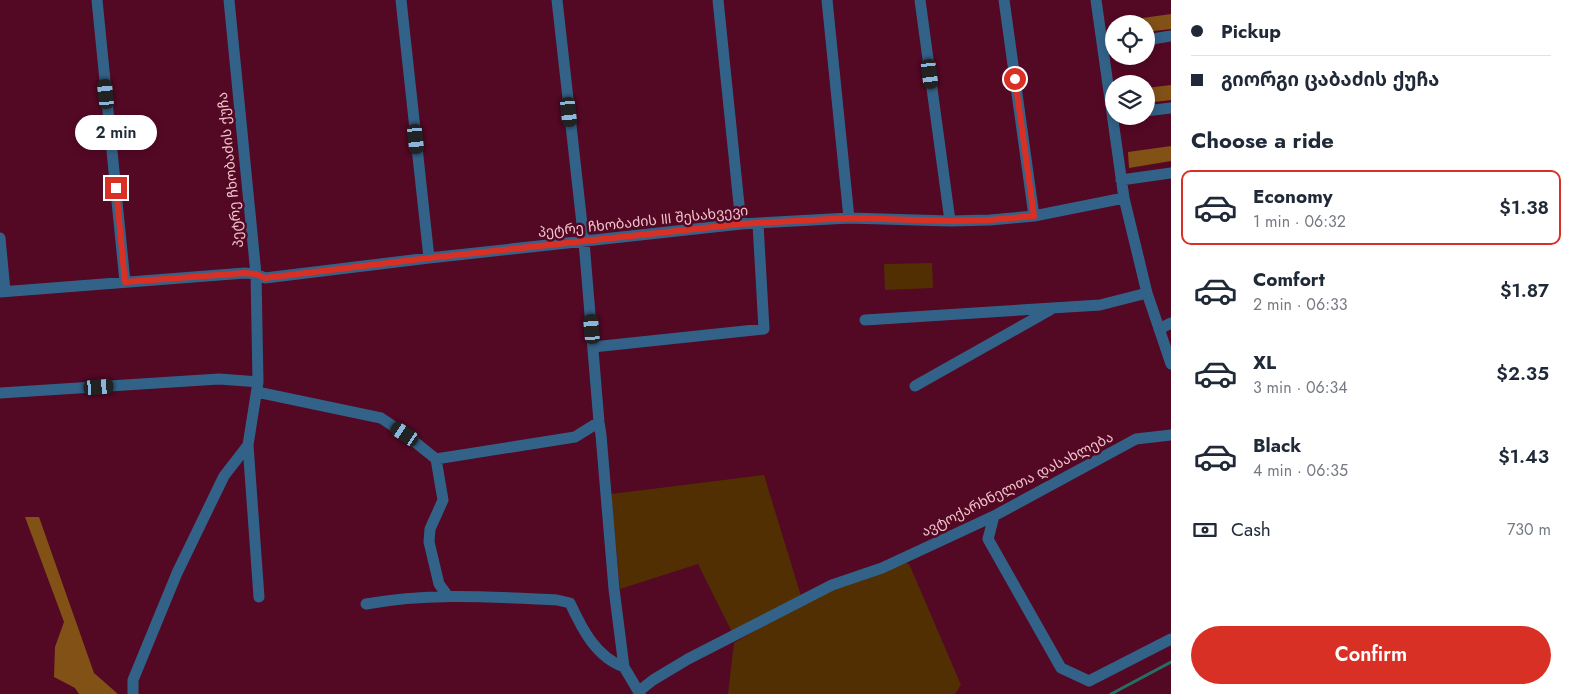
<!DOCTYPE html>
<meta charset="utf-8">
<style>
body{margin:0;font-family:Jost,"Noto Sans Georgian",sans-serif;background:#f6f6f7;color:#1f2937;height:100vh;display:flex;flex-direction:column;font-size:19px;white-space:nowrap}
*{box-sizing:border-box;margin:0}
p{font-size:16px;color:#747a83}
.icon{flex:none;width:28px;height:28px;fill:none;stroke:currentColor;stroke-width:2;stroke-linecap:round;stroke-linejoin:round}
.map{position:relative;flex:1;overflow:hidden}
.sheet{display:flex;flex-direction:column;background:#fff;width:400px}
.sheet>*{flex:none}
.top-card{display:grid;align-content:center;height:110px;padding:0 20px;background:#fff}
.tools{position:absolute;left:1105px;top:15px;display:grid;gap:10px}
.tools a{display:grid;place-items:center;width:50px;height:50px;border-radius:50%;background:#fff;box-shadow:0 2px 8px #0003;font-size:25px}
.end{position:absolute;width:22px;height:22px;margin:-11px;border:6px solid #d93025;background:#fff;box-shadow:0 0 0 2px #fff}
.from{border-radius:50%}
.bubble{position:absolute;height:35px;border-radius:18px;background:#fff;box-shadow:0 2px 8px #0003;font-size:16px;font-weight:600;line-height:35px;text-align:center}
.car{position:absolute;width:15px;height:30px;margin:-15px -8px;border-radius:6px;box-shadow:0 0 4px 1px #0007;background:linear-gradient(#222 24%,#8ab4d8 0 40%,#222 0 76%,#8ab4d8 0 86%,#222 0)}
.top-card b{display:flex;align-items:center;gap:18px;height:48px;font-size:19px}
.top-card b+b{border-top:1px solid #e0e1e3}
.top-card i{width:12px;height:12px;background:#1f2937}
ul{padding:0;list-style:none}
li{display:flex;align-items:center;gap:15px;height:75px;margin:0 10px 8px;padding:0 10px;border:2px solid transparent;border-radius:10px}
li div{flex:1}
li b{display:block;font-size:19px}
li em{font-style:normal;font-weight:600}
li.current{border-color:#d93025}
li>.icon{width:45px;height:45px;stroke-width:1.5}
h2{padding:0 20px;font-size:22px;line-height:60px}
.pay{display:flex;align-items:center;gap:12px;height:55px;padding:0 20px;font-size:19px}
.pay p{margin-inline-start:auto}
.action{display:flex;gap:10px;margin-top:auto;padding:10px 20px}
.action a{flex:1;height:58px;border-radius:30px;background:#d93025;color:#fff;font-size:20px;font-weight:600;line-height:58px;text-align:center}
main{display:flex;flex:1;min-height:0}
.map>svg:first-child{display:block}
.green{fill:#522f02}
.forest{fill:#815116}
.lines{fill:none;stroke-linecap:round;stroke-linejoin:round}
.stream{stroke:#266f67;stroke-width:3}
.minor{stroke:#336288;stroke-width:11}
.route{stroke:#d93025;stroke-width:6}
.labels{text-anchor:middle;stroke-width:5;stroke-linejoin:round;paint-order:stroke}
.street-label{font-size:14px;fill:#f1c4cc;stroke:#530824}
</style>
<main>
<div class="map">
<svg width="1171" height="694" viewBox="0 0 1171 694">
<rect width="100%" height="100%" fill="#530824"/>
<path class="green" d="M 932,263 L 933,288 L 885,290 L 884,264 Z
M 764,475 L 801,596 L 732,632 L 698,564 L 620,589 L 611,494 Z
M 903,558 L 910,566 L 961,685 L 955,694 L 728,694 L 734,643 L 804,602 Z"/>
<path class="forest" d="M 1171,14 L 1171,29 L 1146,32 L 1146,24 L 1114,24 L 1114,22 Z
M 1171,85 L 1171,100 L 1146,103 L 1146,88 Z
M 1171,146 L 1171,161 L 1129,168 L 1128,152 Z
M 25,517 L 39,517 L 94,673 L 118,694 L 79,694 L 75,688 L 54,677 L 55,647 L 64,622 Z"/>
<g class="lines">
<path class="stream" d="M 1111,694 L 1171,662"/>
<path class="minor" d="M 97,0 L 125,282
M 229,0 L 256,274 L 258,382 L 248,445 L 259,597
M 401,0 L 429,258
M 557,0 L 584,242 L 599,422 L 601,435 L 614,589 L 624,667 L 640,694
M 718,0 L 741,224
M 827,0 L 849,218
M 920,0 L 950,221
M 1004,0 L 1034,216
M 1096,0 L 1124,198 L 1147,293 L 1171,364
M 1146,40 L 1171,36
M 1146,111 L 1171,108
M 1121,180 L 1171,173
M 0,238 L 5,291
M 0,292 L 245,273 L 256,274 L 265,278 L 429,258 L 741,224 L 849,218 L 950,221 L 990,220 L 1034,216 L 1124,198
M 865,320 L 1100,305 L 1147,293
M 1159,329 L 1171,323
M 593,347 L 764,329 L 758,224
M 915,386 L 1050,310
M 257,392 L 381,418 L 405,434 L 436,459 L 575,437 L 599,422
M 0,393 L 219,379 L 258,382
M 436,459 L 443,500 L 430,529 L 429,542 L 439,584 L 447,595
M 994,516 L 988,539 L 1061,668 L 1089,681 L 1171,639
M 366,604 C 430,592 493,597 557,600 L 570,603 C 582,629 596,657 624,667
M 639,691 L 653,680 L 688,659 L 832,585 L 882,568 L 994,516 L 1136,439 L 1171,435
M 133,694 L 133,680 L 177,573 L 224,476 L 248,445"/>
</g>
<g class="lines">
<path class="route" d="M 116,188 L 125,282 L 245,273 L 256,274 L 265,278 L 429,258 L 741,224 L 849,218 L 950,221 L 990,220 L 1034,216 L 1015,79"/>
</g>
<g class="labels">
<g class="street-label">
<text transform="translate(230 170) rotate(-96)" y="5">პეტრე ჩხობაძის ქუჩა</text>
<text transform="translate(643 221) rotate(-6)" y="5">პეტრე ჩხობაძის III შესახვევი</text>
<text transform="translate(1017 484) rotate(-27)" y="5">ავტოქარხნელთა დასახლება</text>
</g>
</g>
</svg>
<div class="tools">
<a><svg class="icon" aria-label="locate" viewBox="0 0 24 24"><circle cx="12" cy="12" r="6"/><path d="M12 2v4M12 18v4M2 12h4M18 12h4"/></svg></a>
<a><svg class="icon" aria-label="layers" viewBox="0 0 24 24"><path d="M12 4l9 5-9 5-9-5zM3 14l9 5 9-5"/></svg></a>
</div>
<i class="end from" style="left:1015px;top:79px"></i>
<i class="end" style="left:116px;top:188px"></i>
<div class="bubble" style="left:75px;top:115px;width:82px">2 min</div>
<i class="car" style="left:930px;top:74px;rotate:173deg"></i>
<i class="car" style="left:106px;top:94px;rotate:354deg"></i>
<i class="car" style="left:569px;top:112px;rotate:174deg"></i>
<i class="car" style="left:416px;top:139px;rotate:174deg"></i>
<i class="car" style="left:592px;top:329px;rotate:355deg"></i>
<i class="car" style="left:99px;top:387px;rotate:86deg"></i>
<i class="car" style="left:405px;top:434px;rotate:304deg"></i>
</div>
<section class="sheet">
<div class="top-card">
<b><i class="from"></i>Pickup</b>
<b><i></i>გიორგი ცაბაძის ქუჩა</b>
</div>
<h2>Choose a ride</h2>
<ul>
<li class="current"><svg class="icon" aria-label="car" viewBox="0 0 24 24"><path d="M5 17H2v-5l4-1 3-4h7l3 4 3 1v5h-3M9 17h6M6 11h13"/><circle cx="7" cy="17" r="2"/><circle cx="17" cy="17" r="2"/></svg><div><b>Economy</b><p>1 min · 06:32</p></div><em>$1.38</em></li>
<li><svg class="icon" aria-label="car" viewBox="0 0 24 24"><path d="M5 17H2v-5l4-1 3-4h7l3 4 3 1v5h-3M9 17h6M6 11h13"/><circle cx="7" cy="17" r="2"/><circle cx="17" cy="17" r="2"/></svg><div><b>Comfort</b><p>2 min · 06:33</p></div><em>$1.87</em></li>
<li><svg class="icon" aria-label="car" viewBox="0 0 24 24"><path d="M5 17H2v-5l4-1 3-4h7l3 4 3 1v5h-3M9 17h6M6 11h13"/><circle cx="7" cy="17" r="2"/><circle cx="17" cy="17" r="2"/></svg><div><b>XL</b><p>3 min · 06:34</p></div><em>$2.35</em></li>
<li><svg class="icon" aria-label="car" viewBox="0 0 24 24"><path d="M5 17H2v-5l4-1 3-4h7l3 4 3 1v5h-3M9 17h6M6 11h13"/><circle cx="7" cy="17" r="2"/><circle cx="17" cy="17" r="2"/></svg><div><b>Black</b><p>4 min · 06:35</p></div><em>$1.43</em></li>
</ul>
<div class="pay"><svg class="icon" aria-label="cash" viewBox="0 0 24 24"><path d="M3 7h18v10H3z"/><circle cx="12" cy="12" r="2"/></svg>Cash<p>730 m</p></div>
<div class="action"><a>Confirm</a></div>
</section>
</main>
